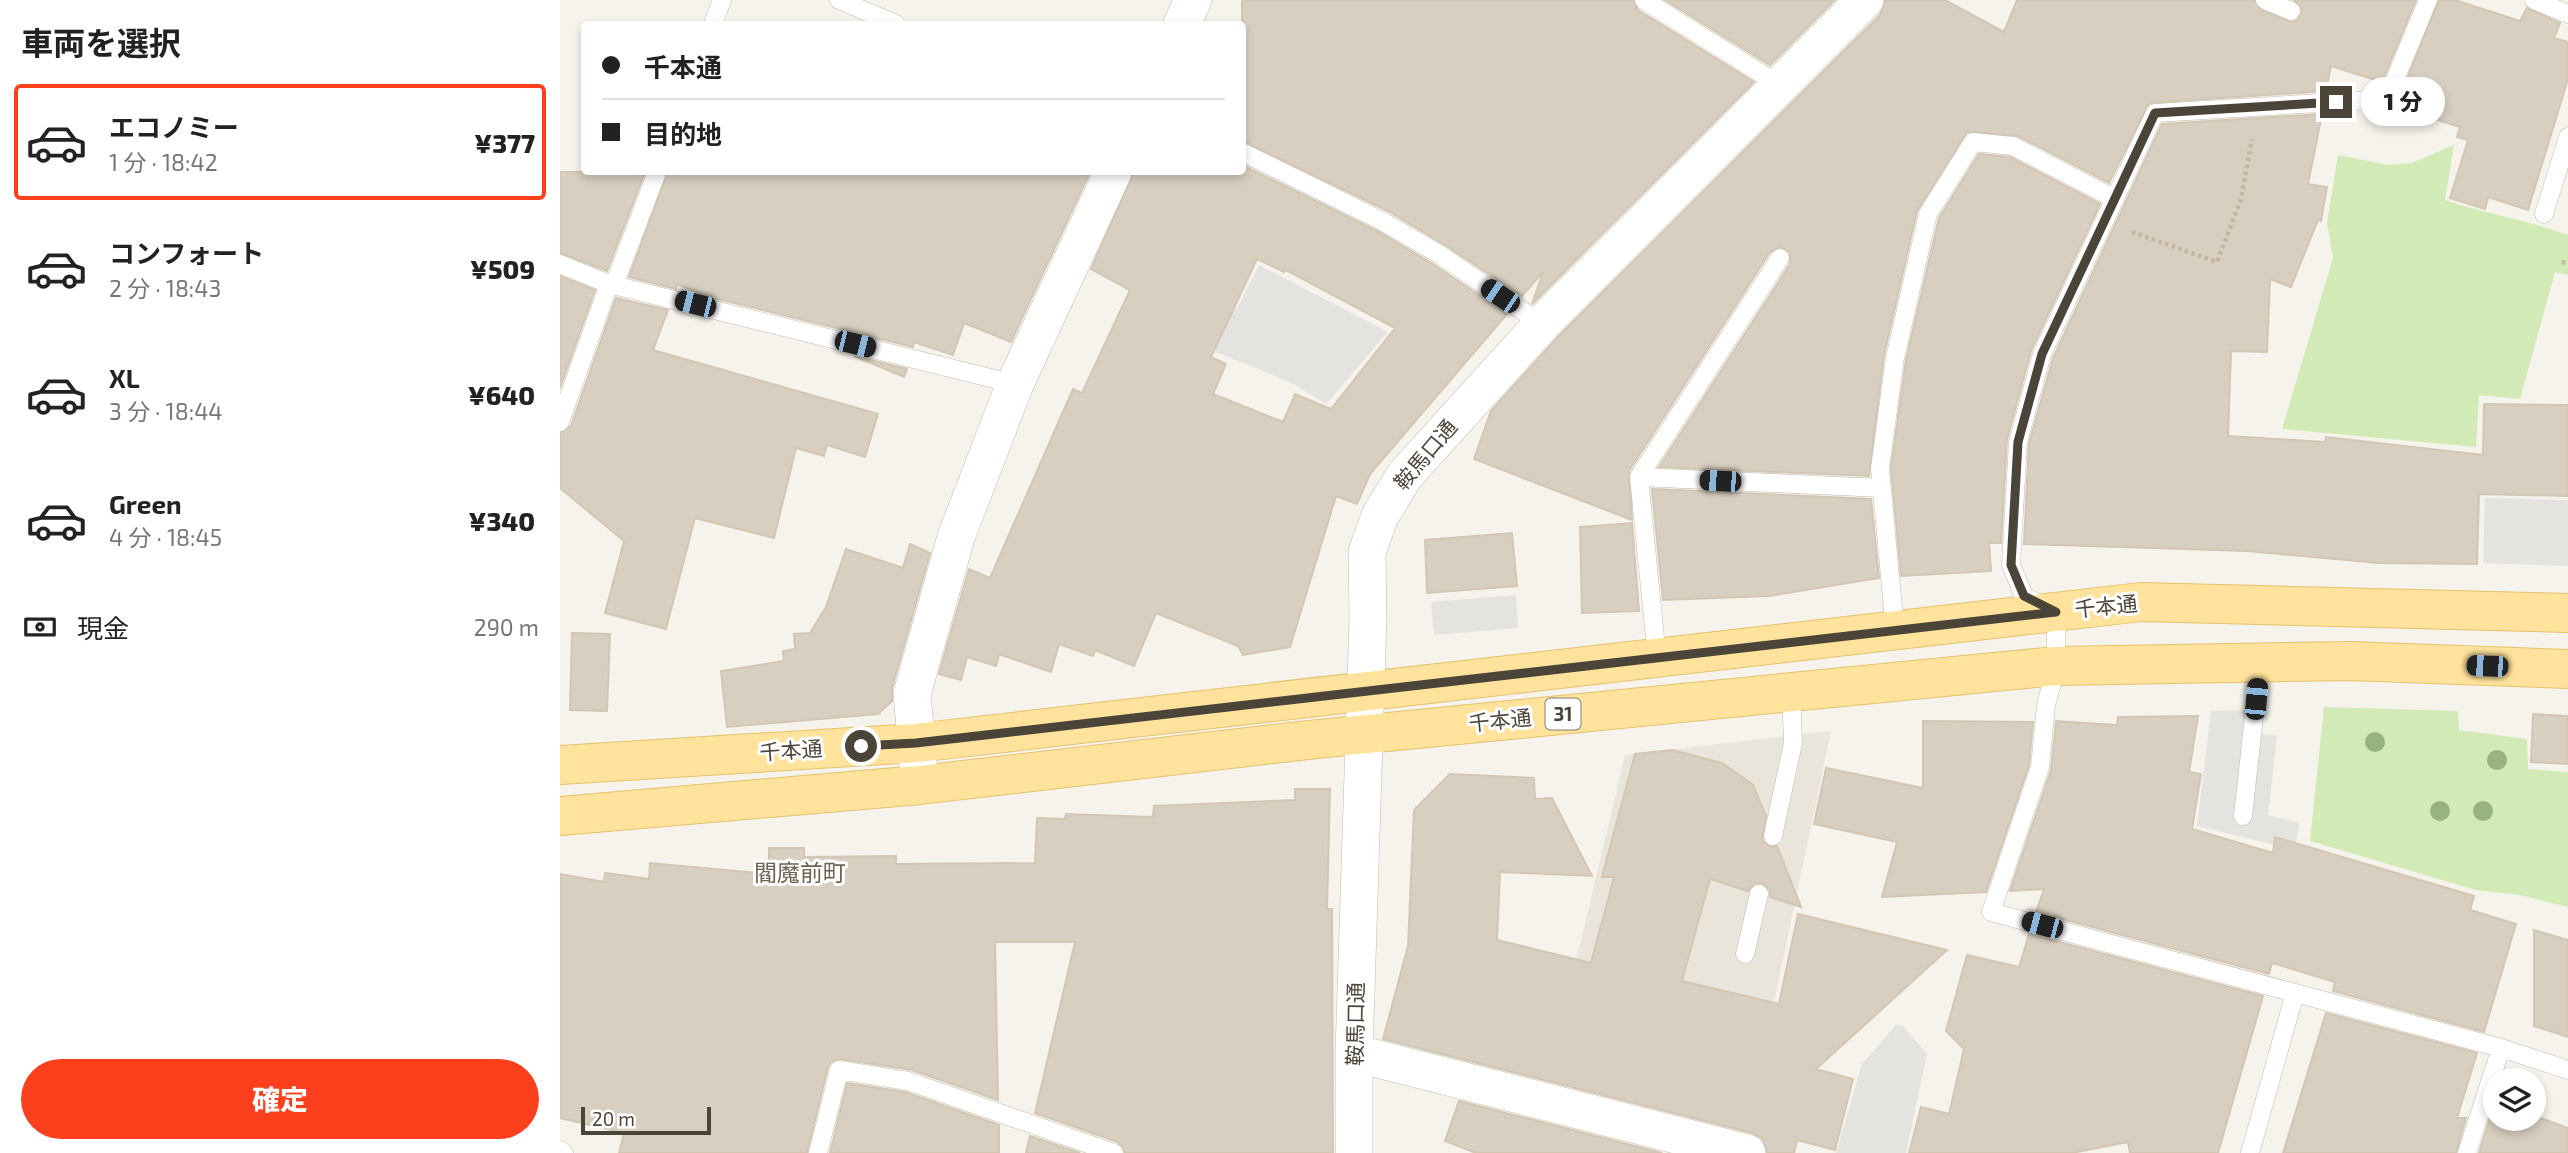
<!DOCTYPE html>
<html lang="ja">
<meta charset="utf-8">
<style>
body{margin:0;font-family:"Exo 2","Noto Sans JP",sans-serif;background:#f2f2f2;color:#222;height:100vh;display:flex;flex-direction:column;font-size:26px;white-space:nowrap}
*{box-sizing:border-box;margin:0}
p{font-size:23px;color:#767676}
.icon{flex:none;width:38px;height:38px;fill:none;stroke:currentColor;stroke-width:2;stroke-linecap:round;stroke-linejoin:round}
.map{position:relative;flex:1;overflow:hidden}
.panel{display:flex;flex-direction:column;background:#fff;width:560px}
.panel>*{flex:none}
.banner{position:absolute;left:21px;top:21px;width:665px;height:154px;border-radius:7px;box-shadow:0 4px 10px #0003;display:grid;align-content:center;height:154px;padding:0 21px;background:#fff}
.buttons{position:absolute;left:1923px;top:1068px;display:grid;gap:14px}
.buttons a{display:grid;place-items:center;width:63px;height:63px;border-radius:50%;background:#fff;box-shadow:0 4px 10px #0003;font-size:35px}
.scale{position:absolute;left:21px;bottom:18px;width:130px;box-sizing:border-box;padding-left:7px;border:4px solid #4b4439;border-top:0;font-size:19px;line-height:24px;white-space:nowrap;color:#4b4439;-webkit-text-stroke:5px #fff;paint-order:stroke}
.end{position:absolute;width:32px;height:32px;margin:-16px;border:9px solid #4b4439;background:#fff;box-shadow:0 0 0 4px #fff}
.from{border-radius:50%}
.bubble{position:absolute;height:49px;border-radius:24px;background:#fff;box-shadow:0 4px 10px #0003;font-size:23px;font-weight:800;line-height:49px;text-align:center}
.car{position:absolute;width:21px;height:42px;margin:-21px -10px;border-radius:9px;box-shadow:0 0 5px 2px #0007;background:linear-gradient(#222 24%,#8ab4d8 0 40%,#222 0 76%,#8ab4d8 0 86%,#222 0)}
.banner b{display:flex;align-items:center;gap:24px;height:66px;font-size:26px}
.banner b+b{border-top:2px solid #e0e0e0}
.banner i{width:18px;height:18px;background:#222}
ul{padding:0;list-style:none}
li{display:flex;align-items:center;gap:21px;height:116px;margin:0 14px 10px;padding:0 7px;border:4px solid transparent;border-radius:7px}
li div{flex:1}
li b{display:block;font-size:26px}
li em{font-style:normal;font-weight:800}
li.active{border-color:#fc3f1d}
li>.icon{width:63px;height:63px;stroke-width:1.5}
h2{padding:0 21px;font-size:32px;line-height:84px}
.pay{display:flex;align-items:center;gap:18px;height:77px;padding:0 21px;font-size:26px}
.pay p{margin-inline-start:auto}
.cta{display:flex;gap:14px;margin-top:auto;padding:14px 21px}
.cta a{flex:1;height:80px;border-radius:42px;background:#fc3f1d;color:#fff;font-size:28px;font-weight:800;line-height:80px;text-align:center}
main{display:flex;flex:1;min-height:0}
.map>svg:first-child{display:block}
.residential{fill:#eae5da}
.green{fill:#d2eab5}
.parking{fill:#e5e3e0}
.building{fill:#d8cfc1;stroke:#d3c7b4;stroke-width:2;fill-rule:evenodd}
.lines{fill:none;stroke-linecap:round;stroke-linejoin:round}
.lane-casing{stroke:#c2bbae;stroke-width:19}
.street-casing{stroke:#c2bbae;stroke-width:38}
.primary-casing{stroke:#e6c16a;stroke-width:40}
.path{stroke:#c4b79f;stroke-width:4.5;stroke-dasharray:3.5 3.5;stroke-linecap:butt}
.lane{stroke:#fff;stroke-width:18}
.street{stroke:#fff;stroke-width:37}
.primary{stroke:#ffe39c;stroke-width:38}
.tree{fill:#97b381}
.route{stroke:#4b4439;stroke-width:9}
.labels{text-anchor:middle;stroke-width:6;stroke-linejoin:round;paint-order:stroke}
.shield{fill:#fff;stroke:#817c74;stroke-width:2}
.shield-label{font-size:19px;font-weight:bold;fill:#4b4439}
.street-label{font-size:21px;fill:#4b4439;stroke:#fff}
.neighbourhood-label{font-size:23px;fill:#6e6250;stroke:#fff}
</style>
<main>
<section class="panel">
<h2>車両を選択</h2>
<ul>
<li class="active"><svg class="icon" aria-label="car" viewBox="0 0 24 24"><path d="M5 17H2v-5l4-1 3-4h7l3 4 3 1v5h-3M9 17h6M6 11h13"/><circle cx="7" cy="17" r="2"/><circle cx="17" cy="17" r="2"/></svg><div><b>エコノミー</b><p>1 分 · 18:42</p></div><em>¥377</em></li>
<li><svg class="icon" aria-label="car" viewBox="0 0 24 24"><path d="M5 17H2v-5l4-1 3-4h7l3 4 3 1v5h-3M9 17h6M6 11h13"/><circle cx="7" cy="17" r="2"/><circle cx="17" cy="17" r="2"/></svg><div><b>コンフォート</b><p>2 分 · 18:43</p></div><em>¥509</em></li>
<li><svg class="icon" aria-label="car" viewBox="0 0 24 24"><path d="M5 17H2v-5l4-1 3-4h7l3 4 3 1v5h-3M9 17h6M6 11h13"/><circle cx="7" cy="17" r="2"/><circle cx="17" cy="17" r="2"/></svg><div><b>XL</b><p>3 分 · 18:44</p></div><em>¥640</em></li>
<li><svg class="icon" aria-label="car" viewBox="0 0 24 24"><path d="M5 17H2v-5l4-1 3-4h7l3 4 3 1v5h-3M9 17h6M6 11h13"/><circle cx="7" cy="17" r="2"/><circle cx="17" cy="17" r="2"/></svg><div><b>Green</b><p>4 分 · 18:45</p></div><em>¥340</em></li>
</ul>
<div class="pay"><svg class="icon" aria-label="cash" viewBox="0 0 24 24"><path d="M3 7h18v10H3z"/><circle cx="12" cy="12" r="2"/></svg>現金<p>290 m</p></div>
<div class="cta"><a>確定</a></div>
</section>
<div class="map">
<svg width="2008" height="1153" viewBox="0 0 2008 1153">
<rect width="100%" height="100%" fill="#f6f3ec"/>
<path class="residential" d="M 1271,731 L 1204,1050 L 1006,1004 L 1065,755 Z"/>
<path class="green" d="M 1894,145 L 1885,200 C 1927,214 1967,220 2008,235 L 2008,275 L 1995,272 L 1960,399 L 1919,395 L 1916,447 L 1722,429 L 1773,258 L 1767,223 L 1778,155 L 1828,165 L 1852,163 Z
M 1764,707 L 1898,711 L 1899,730 L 1967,739 L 1968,769 L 2008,772 L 2008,907 L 1960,895 L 1916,890 L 1750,841 Z"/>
<path class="parking" d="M 699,265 L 828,332 L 766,404 L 730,382 L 629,341 L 649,296 L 677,309 Z
M 1925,498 L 2008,500 L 2008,566 L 1923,563 Z
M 956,595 L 958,628 L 874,635 L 871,602 Z
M 1705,710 L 1701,734 L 1717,736 L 1708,815 L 1739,823 L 1735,850 L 1637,826 L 1651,711 Z
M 1336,1025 L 1343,1026 L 1367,1054 L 1346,1153 L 1276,1153 L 1302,1064 Z"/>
<path class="building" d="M 682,0 L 1073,0 L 1078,10 L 1194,82 L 972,304 L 983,272 L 962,296 L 885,245 L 828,211 L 682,141 Z
M 1105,0 L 1275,0 L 1210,65 Z
M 1325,0 L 1385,0 L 1444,32 L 1457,0 L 1694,0 L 1701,10 L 1732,22 L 1738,20 L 1742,10 L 1734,0 L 1856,0 L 1822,82 L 1771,66 L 1766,91 L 1589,103 L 1549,183 L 1458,136 L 1407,132 L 1357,211 L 1324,355 L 1309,476 L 1099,467 L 1230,264 L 1230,252 L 1220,247 L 1210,252 L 1069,471 L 1072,520 L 914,459 L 931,411 L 997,338 L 1320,15 Z
M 1879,0 L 1895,0 L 1960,21 L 1967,8 L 2000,23 L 1994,38 L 2008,42 L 2008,79 L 1968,210 L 1928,197 L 1925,209 L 1890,198 L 1908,140 L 1897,137 L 1900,127 L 1840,108 L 1846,90 L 1843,89 Z
M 1762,114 L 1748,184 L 1767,187 L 1761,221 L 1758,220 L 1731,287 L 1710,279 L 1707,352 L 1671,351 L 1668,436 L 1765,442 L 1766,437 L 1923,455 L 1924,404 L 2008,405 L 2008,496 L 1919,494 L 1917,564 L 1819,563 L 1687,551 L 1464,544 L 1469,444 L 1493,358 L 1602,124 Z
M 1419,154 L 1450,157 L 1540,204 L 1471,351 L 1447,439 L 1441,543 L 1429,543 L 1431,571 L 1341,576 L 1331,468 L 1346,360 L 1379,218 Z
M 682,165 L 817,231 L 873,264 L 947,314 L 810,474 L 797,504 L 776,496 L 730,647 L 683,655 L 678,646 L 596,613 L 574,666 L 535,650 L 533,656 L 499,644 L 491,672 L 439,654 L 436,666 L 407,657 L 401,680 L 379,674 L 409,569 L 430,578 L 513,389 L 522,393 L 570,290 L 531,269 L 574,172 L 682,172 ZM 697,259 L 724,272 L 726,270 L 835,328 L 771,409 L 735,394 L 723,422 L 653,394 L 666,364 L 651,357 Z
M 0,172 L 85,172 L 47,271 L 0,253 Z
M 108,172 L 530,172 L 451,342 L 404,323 L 393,355 L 354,342 L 353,347 L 150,297 L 117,284 L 116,289 L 69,277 Z
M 0,276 L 35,290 L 0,388 Z
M 56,298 L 108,310 L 93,350 L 318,414 L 305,457 L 267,445 L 264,456 L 236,448 L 214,538 L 135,518 L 106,629 L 45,613 L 64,541 L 0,488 L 0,433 L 11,426 Z
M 294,356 L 347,369 L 344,377 Z
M 1092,489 L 1311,499 L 1319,578 L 1209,596 L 1103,600 Z
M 1072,523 L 1079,611 L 1022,613 L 1020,527 Z
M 952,533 L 957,586 L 867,593 L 865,540 Z
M 350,544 L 370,553 L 332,688 L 332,701 L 318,714 L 167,727 L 161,671 L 224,661 L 223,651 L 235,649 L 234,634 L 250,633 L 266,607 L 286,549 L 343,568 Z
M 12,633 L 50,634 L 47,711 L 10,710 Z
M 1973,714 L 2008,716 L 2008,764 L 1971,762 Z
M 1638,716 L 1629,772 L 1641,774 L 1632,829 L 1713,853 L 1715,837 L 1914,896 L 1910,910 L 1956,924 L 1924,1032 L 1773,991 L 1775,982 L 1712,963 L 1709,974 L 1476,912 L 1484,889 L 1450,891 L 1491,770 L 1496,721 L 1557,725 L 1558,717 Z
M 1363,721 L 1473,722 L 1469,765 L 1426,892 L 1322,897 L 1337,842 L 1254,824 L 1266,768 L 1363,788 Z
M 1112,750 L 1162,763 L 1193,785 L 1206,816 L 1202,840 L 1210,847 L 1217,846 L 1241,907 L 1210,897 L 1210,890 L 1202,883 L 1195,883 L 1188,891 L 1150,879 L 1122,981 L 1219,1004 L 1238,914 L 1387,950 L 1256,1069 L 1293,1079 L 1275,1150 L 1237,1140 L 1234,1153 L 1207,1153 L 1202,1138 L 1192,1133 L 823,1039 L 848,946 L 854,810 L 890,774 L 974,778 L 975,799 L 992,798 L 1032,876 L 940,872 L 937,940 L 1031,963 L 1054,877 L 1042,877 L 1075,754 Z
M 735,789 L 770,789 L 767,909 L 772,909 L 773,1153 L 565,1153 L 558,1142 L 475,1113 L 515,942 L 435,942 L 438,1100 L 352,1070 L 280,1059 L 271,1062 L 268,1067 L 247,1153 L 59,1153 L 64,1133 L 0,1118 L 0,874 L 44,882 L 45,873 L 89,879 L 90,863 L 209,874 L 209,848 L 244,848 L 244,857 L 336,856 L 336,864 L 475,863 L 477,818 L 505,819 L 506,814 L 593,817 L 594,806 L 735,800 Z
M 1974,930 L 2008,940 L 2008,1037 L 1974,1026 Z
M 1469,934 L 1703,996 L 1658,1153 L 1570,1153 L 1568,1142 L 1512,1153 L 1349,1153 L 1361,1107 L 1389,1114 L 1404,1049 L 1386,1031 L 1407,955 L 1459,967 Z
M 1766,1013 L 1917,1053 L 1897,1118 L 1906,1118 L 1896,1153 L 1723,1153 Z
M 287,1083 L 345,1092 L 439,1125 L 439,1153 L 270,1153 Z
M 899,1101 L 1102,1153 L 916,1153 L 885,1141 Z
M 1930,1118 L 1981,1118 L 2008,1128 L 2008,1153 L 1919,1153 Z
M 470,1136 L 520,1153 L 466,1153 Z"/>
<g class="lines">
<defs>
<path id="lane" d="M 279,0 L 336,24
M 1084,0 L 1220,85
M 1705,0 L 1731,11
M 1868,0 L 1827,99 L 1595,113 L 1482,354 L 1458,442 L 1451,565 L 1464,596 L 1496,612 L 1496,666 L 1486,705 L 1480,767 L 1431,912 L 1941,1048 L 2008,1070
M 1974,0 L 2008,14
M 153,24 L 162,0
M 682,152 L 822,221 L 879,254 L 982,324
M 1984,214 L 2008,137
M 0,264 L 49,284 L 455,384
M 54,285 L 97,172
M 0,422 L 49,284
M 1079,477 L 1322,488
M 1335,631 L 1320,468 L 1335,358 L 1368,214 L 1413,142 L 1453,146 L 1555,199
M 1097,658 L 1079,477 L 1220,258
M 1683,816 L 1700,662
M 1213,836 L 1233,743 L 1231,692
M 1185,954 L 1199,894
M 0,1150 L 4,1153
M 258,1153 L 279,1070 L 348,1081 L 554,1153
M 1690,1153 L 1735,993
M 1907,1153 L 1941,1048"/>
<path id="street" d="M 622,24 L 633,0
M 360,785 L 352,694 L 396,537 L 455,384 L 553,172
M 794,1053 L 1187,1153
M 794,1153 L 794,1053 L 808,618 L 807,552 L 820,516 L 845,475 L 982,324 L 1305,0"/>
<path id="primary" d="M 0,765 L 356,743 L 1581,602 L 2008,613
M 0,816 L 360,785 L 757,739 L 1496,666 L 1791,661 L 2008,669"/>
</defs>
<use href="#lane" class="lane-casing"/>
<use href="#street" class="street-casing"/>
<use href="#primary" class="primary-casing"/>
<path class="path" d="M 1572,232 L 1657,262 L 1681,199 L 1692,139
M 2002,262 L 2008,264"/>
<use href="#lane" class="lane"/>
<use href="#street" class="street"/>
<use href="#primary" class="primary"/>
</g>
<g class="tree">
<circle cx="1815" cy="742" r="10"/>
<circle cx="1937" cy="760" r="10"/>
<circle cx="1880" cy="811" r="10"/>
<circle cx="1923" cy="811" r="10"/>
</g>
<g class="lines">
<path class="route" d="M 301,746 L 356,743 L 1496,612 L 1464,596 L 1451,565 L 1458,442 L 1482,354 L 1595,113 L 1776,102"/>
</g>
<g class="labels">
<rect class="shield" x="985.5" y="698.5" width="35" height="31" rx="5"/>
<g class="shield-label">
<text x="1003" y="721">31</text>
</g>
<g class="street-label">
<text transform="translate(866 455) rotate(-50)" y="7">鞍馬口通</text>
<text transform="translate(1546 607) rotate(-6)" y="7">千本通</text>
<text transform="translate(940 721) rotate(-6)" y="7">千本通</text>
<text transform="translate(231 751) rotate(-4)" y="7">千本通</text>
<text transform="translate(796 1024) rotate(-89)" y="7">鞍馬口通</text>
</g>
<g class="neighbourhood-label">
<text x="240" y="881">閻魔前町</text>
</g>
</g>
</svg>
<div class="buttons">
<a><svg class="icon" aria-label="layers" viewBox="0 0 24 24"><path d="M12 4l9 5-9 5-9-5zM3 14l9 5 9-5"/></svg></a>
</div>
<div class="scale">20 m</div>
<i class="end from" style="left:301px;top:746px"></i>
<i class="end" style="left:1776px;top:102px"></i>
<div class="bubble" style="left:1801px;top:77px;width:84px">1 分</div>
<i class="car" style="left:940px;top:296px;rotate:304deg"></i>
<i class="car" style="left:135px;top:304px;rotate:284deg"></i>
<i class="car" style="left:295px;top:344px;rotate:104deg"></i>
<i class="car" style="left:1160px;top:481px;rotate:273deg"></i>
<i class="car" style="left:1927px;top:666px;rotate:272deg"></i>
<i class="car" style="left:1696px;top:699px;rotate:5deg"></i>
<i class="car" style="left:1482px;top:925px;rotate:285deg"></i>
<div class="banner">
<b><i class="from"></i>千本通</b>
<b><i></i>目的地</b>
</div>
</div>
</main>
